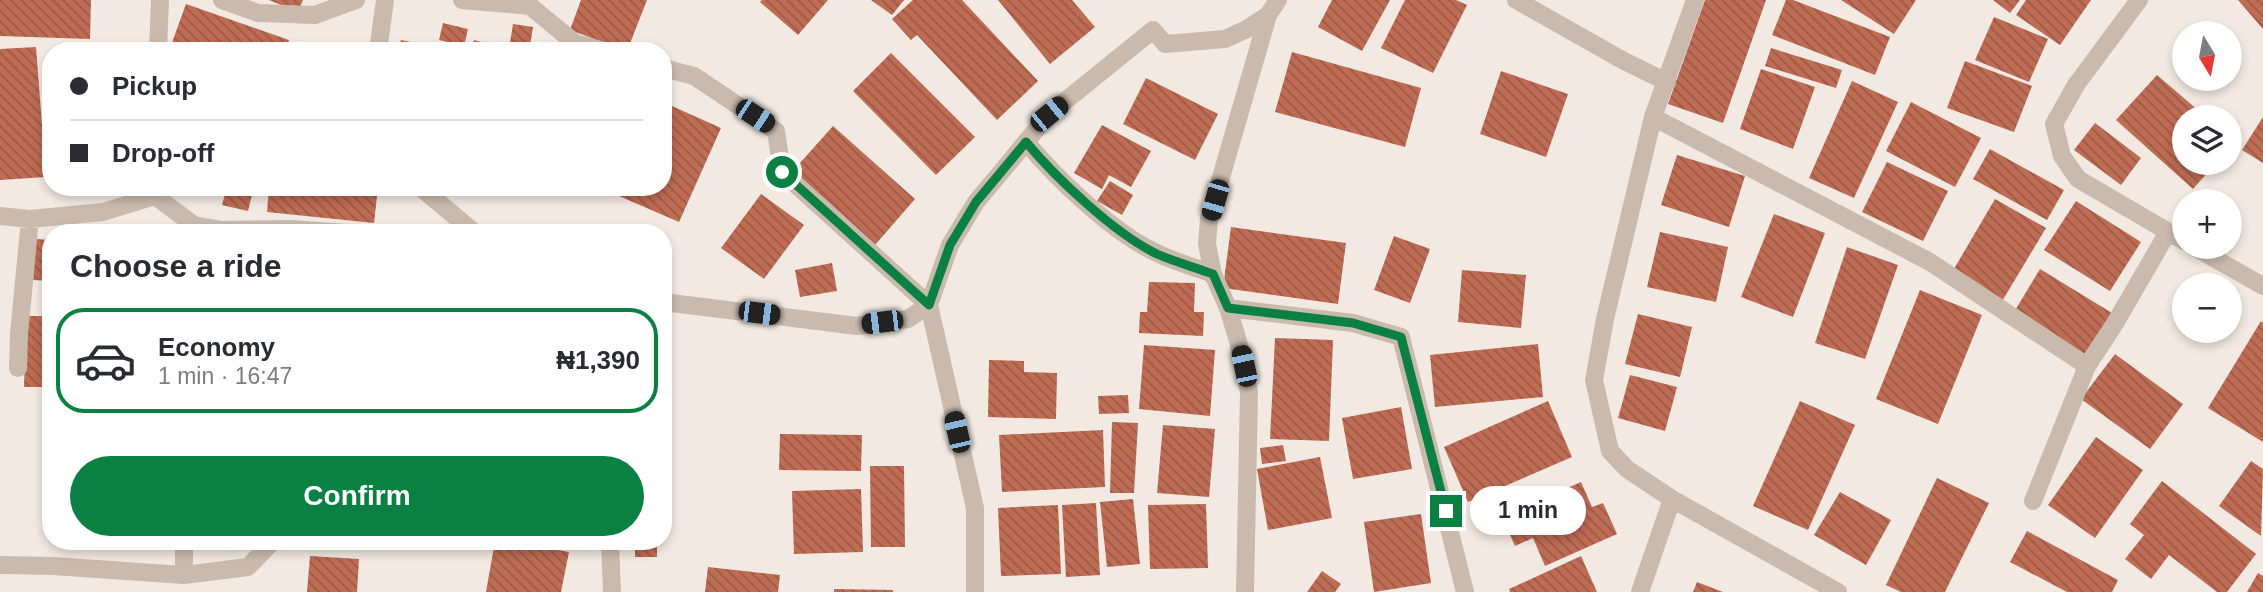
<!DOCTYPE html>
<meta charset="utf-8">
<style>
body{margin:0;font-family:Arial,sans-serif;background:#f2f2f3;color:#2b2b33;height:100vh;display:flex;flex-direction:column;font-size:26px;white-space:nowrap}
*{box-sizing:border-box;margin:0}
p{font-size:23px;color:#7c7c81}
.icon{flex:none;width:38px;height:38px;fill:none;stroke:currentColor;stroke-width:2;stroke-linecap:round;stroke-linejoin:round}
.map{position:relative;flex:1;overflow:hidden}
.side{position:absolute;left:42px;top:224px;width:630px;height:326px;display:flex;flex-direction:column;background:#fff;border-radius:28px;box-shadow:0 4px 10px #0003}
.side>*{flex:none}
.guide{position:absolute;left:42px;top:42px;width:630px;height:154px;border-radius:28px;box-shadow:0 4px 10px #0003;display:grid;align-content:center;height:154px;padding:0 28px;background:#fff}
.needle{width:46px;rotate:170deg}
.buttons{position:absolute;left:2172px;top:21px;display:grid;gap:14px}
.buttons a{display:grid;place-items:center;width:70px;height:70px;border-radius:50%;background:#fff;box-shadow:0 4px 10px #0003;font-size:35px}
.end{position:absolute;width:32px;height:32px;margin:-16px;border:9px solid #0b8043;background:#fff;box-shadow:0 0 0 4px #fff}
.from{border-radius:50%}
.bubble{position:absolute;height:49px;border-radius:24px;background:#fff;box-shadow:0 4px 10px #0003;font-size:23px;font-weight:700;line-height:49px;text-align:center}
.car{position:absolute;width:21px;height:42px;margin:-21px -10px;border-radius:9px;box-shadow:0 0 5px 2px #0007;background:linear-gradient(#222 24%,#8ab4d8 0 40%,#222 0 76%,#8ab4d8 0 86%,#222 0)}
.guide b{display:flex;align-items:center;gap:24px;height:66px;font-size:26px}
.guide b+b{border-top:2px solid #e1e1e2}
.guide i{width:18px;height:18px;background:#2b2b33}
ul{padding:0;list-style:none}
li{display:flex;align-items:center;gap:21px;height:105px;margin:0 14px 10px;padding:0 14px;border:4px solid transparent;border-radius:28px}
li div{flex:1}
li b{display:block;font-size:26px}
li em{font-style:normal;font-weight:700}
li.selected{border-color:#0b8043}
li>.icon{width:63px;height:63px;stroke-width:1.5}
h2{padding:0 28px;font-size:32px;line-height:84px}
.cta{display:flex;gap:14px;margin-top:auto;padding:14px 28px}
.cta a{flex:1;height:80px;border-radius:42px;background:#0b8043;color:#fff;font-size:28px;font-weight:700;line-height:80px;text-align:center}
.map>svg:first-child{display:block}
.building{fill:url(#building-back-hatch)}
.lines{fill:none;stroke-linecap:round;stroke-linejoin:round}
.street{stroke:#cabaae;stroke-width:18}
.route{stroke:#0b8043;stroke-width:9}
</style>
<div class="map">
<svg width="2263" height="592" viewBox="0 0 2263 592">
<defs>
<pattern id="building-back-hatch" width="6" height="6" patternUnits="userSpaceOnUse" patternTransform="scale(1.75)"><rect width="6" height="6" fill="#be6c54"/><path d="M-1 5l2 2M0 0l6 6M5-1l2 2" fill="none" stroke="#9b5946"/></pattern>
</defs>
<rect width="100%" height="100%" fill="#f2eae2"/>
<path class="building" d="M 0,0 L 91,0 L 90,39 L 0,36 Z
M 269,0 L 303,0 L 298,12 Z
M 581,0 L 647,0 L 627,51 L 570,30 Z
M 762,0 L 828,0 L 798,35 L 760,2 Z
M 871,0 L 904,0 L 892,15 Z
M 913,0 L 962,0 L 1038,81 L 997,120 L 917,35 L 911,40 L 892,19 Z
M 998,0 L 1072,0 L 1095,27 L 1050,64 Z
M 1332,0 L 1390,0 L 1362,51 L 1318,27 Z
M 1405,0 L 1456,0 L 1467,5 L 1433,73 L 1381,48 Z
M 1705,0 L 1766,0 L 1723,123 L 1668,104 Z
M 1786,0 L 1793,0 L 1890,37 L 1875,75 L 1772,35 Z
M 1841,0 L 1916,0 L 1894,34 Z
M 1993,0 L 2020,0 L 2010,13 Z
M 2026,0 L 2091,0 L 2060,45 L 2016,15 Z
M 2238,0 L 2263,0 L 2263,29 Z
M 186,4 L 289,40 L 285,51 L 169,51 Z
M 1994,17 L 2048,39 L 2029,82 L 1975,60 Z
M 443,23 L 468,29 L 464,46 L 439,40 Z
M 513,24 L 533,27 L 530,46 L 510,43 Z
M 401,40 L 448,50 L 447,51 L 398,51 Z
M 474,40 L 512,50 L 512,51 L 470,51 Z
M 36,47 L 46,177 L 0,180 L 0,49 Z
M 1771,48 L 1842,70 L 1836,88 L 1765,66 Z
M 1292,52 L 1421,88 L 1405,147 L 1275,112 Z
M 891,53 L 975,137 L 936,175 L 853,91 Z
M 1965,61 L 2032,86 L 2014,132 L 1947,108 Z
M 1761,69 L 1815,87 L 1793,149 L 1740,129 Z
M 1501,71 L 1568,94 L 1546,157 L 1480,134 Z
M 2157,75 L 2206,117 L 2184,117 L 2184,163 L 2216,163 L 2193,189 L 2116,120 Z
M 1146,78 L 1218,114 L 1195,160 L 1123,124 Z
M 1852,81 L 1898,102 L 1854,198 L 1809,178 Z
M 663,102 L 721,128 L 679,222 L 619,196 L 623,187 L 663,187 Z
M 1911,102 L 1981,138 L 1955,187 L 1886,151 Z
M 2263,117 L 2263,163 L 2242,150 Z
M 2095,123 L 2141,158 L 2121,185 L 2074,150 Z
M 1102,125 L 1151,151 L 1131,187 L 1109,175 L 1102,189 L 1074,173 Z
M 833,126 L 915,199 L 875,245 L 792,172 Z
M 1990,149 L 2064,190 L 2047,220 L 1973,179 Z
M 1677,155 L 1745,176 L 1729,227 L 1661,205 Z
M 1887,162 L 1948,191 L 1923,241 L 1862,212 Z
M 1110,181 L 1133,195 L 1122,215 L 1097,201 Z
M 218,187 L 254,187 L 248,211 L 222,205 L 226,190 Z
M 269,187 L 378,187 L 374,223 L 267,212 Z
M 761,194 L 804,225 L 764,279 L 721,248 Z
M 1995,199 L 2046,228 L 2001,303 L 1951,274 Z
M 2076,201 L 2141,242 L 2110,291 L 2044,250 Z
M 1774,214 L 1825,233 L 1793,317 L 1741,297 Z
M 1231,227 L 1346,243 L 1338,304 L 1223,288 Z
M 1660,232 L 1728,247 L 1716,302 L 1647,287 Z
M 1394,236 L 1430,249 L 1410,303 L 1374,290 Z
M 36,239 L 51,240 L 51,281 L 33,280 Z
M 1847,247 L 1898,265 L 1865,359 L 1815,343 Z
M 832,263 L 837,291 L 800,297 L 795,270 Z
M 2040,269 L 2112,313 L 2085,355 L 2014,312 Z
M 1462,270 L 1526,275 L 1521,328 L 1458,322 Z
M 1149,282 L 1195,283 L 1194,312 L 1204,312 L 1203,336 L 1139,333 L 1140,312 L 1147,312 Z
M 1920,290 L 1982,315 L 1938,424 L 1876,399 Z
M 1638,314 L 1692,327 L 1680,377 L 1625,364 Z
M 26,316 L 51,316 L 51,387 L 24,387 Z
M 2261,321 L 2263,323 L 2263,442 L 2208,408 Z
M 1275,338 L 1333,340 L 1329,441 L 1270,439 Z
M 1538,344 L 1543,397 L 1435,407 L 1430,355 Z
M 1144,345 L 1215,350 L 1210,416 L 1139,409 Z
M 2115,354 L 2183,404 L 2150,449 L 2081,399 Z
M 989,360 L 1024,361 L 1024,372 L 1057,373 L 1056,419 L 988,417 Z
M 1630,375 L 1677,387 L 1665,431 L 1618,418 Z
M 1128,395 L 1129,413 L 1099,414 L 1098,396 Z
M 1548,401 L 1572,457 L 1468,502 L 1444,447 Z
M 1800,401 L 1855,425 L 1808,530 L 1753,506 Z
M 1401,407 L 1412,469 L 1353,479 L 1342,418 Z
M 1112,422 L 1138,423 L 1134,493 L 1110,493 Z
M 1163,425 L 1215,429 L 1209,497 L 1157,493 Z
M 1103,430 L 1105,487 L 1002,492 L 999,435 Z
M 780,434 L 862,435 L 861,471 L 779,470 Z
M 2096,437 L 2143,470 L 2095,538 L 2048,505 Z
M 1283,445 L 1286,461 L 1262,464 L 1260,448 Z
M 1320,457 L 1332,518 L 1268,530 L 1257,469 Z
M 2251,461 L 2263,469 L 2261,536 L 2219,506 Z
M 870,466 L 904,466 L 905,547 L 871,547 Z
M 1937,478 L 1989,503 L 1945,592 L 1901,592 L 1886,585 Z
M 2162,481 L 2256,554 L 2227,592 L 2217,592 L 2169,555 L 2151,579 L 2125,559 L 2144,535 L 2130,524 Z
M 1581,482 L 1592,507 L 1603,503 L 1617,534 L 1545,566 L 1533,538 L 1515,546 L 1502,517 Z
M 861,489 L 863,552 L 794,554 L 792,491 Z
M 1840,492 L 1891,520 L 1866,565 L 1814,535 Z
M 1133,499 L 1140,564 L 1107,567 L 1100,502 Z
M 1096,503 L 1100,575 L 1066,577 L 1062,505 Z
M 1206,504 L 1208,568 L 1150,569 L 1148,505 Z
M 1058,505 L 1061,574 L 1001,576 L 998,508 Z
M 1421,514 L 1431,583 L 1374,592 L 1364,522 Z
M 2027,531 L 2118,580 L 2112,592 L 2067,592 L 2010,562 Z
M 495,541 L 510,541 L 569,552 L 561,592 L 486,592 Z
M 635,541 L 657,541 L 657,557 L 635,557 Z
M 310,556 L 359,559 L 357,592 L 307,592 Z
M 1581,556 L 1597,592 L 1510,592 L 1509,589 Z
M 708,567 L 780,575 L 778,592 L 705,592 Z
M 1322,571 L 1341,584 L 1335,592 L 1307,592 Z
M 2258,573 L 2263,576 L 2263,592 L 2247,592 Z
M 1697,582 L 1723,592 L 1693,592 Z
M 834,589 L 893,590 L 893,592 L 834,592 Z"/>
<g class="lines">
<path class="street" d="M 222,0 L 258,13 L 315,15 L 356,0
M 462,0 L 530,6 L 575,43 L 603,51
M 1516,0 L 1624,61 L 1667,82
M 1695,0 L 1653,117 L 1605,319 L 1594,380 L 1610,451 L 1627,469 L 1672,499 L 1838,592
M 2139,0 L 2076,85 L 2054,124 L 2062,156 L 2078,179 L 2184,241
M 158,51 L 160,0
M 378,51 L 385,0
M 663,68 L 694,76 L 776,131 L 782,172 L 929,305
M 1653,117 L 1930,262 L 2087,366
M 1026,142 C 1056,178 1114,234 1157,253 C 1175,262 1194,267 1213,274
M 420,187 L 475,233
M 0,216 L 30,219 L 103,212 L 155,196 L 194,225 L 222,230 L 291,229 L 346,233
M 2194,247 L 2263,286
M 663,302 L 857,326 L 908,319 L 929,305
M 1228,308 L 1353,323 L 1401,337 L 1465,592
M 18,368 L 19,334 L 30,219
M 2033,501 L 2087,366 L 2114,325 L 2168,232
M 610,541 L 612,592
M 0,565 L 53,566 L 184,575 L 248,567 L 273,541
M 184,575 L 184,541
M 975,592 L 975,508 L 929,305 L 950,245 L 976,202 L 1002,171 L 1049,114 L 1153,30 L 1165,44 L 1225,39 L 1247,29 L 1268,15
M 1245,592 L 1249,392 L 1238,341 L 1228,308 L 1213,274 L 1207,244 L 1209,219 L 1268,15 L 1278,0
M 1640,592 L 1672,499"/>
</g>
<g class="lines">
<path class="route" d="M 782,172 L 929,305 L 950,245 L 976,202 L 1026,142 C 1056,178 1115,234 1157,254 C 1175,262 1194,267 1213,274 L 1228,308 L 1353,323 L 1401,337 L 1446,511"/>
</g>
</svg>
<div class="buttons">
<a><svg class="needle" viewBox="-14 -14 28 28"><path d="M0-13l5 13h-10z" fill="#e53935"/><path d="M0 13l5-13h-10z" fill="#7c7c81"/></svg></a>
<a><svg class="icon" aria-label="layers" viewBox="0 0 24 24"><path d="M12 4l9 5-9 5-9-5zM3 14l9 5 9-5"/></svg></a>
<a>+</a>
<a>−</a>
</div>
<i class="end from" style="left:782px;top:172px"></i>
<i class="end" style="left:1446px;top:511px"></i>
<div class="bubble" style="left:1470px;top:486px;width:116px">1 min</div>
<i class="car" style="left:1049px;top:114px;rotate:51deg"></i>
<i class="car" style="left:755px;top:116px;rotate:123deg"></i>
<i class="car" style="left:1215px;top:200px;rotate:196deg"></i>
<i class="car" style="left:759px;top:313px;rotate:97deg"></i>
<i class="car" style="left:882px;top:322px;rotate:263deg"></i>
<i class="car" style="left:1244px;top:366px;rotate:348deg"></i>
<i class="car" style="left:957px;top:432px;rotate:347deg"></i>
<div class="guide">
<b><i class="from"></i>Pickup</b>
<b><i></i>Drop-off</b>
</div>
<section class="side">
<h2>Choose a ride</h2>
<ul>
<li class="selected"><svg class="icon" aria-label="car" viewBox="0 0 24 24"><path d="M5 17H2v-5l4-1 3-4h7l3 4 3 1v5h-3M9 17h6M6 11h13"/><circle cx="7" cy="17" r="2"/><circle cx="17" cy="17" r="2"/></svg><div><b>Economy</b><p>1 min · 16:47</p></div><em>₦1,390</em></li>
</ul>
<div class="cta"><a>Confirm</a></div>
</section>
</div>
